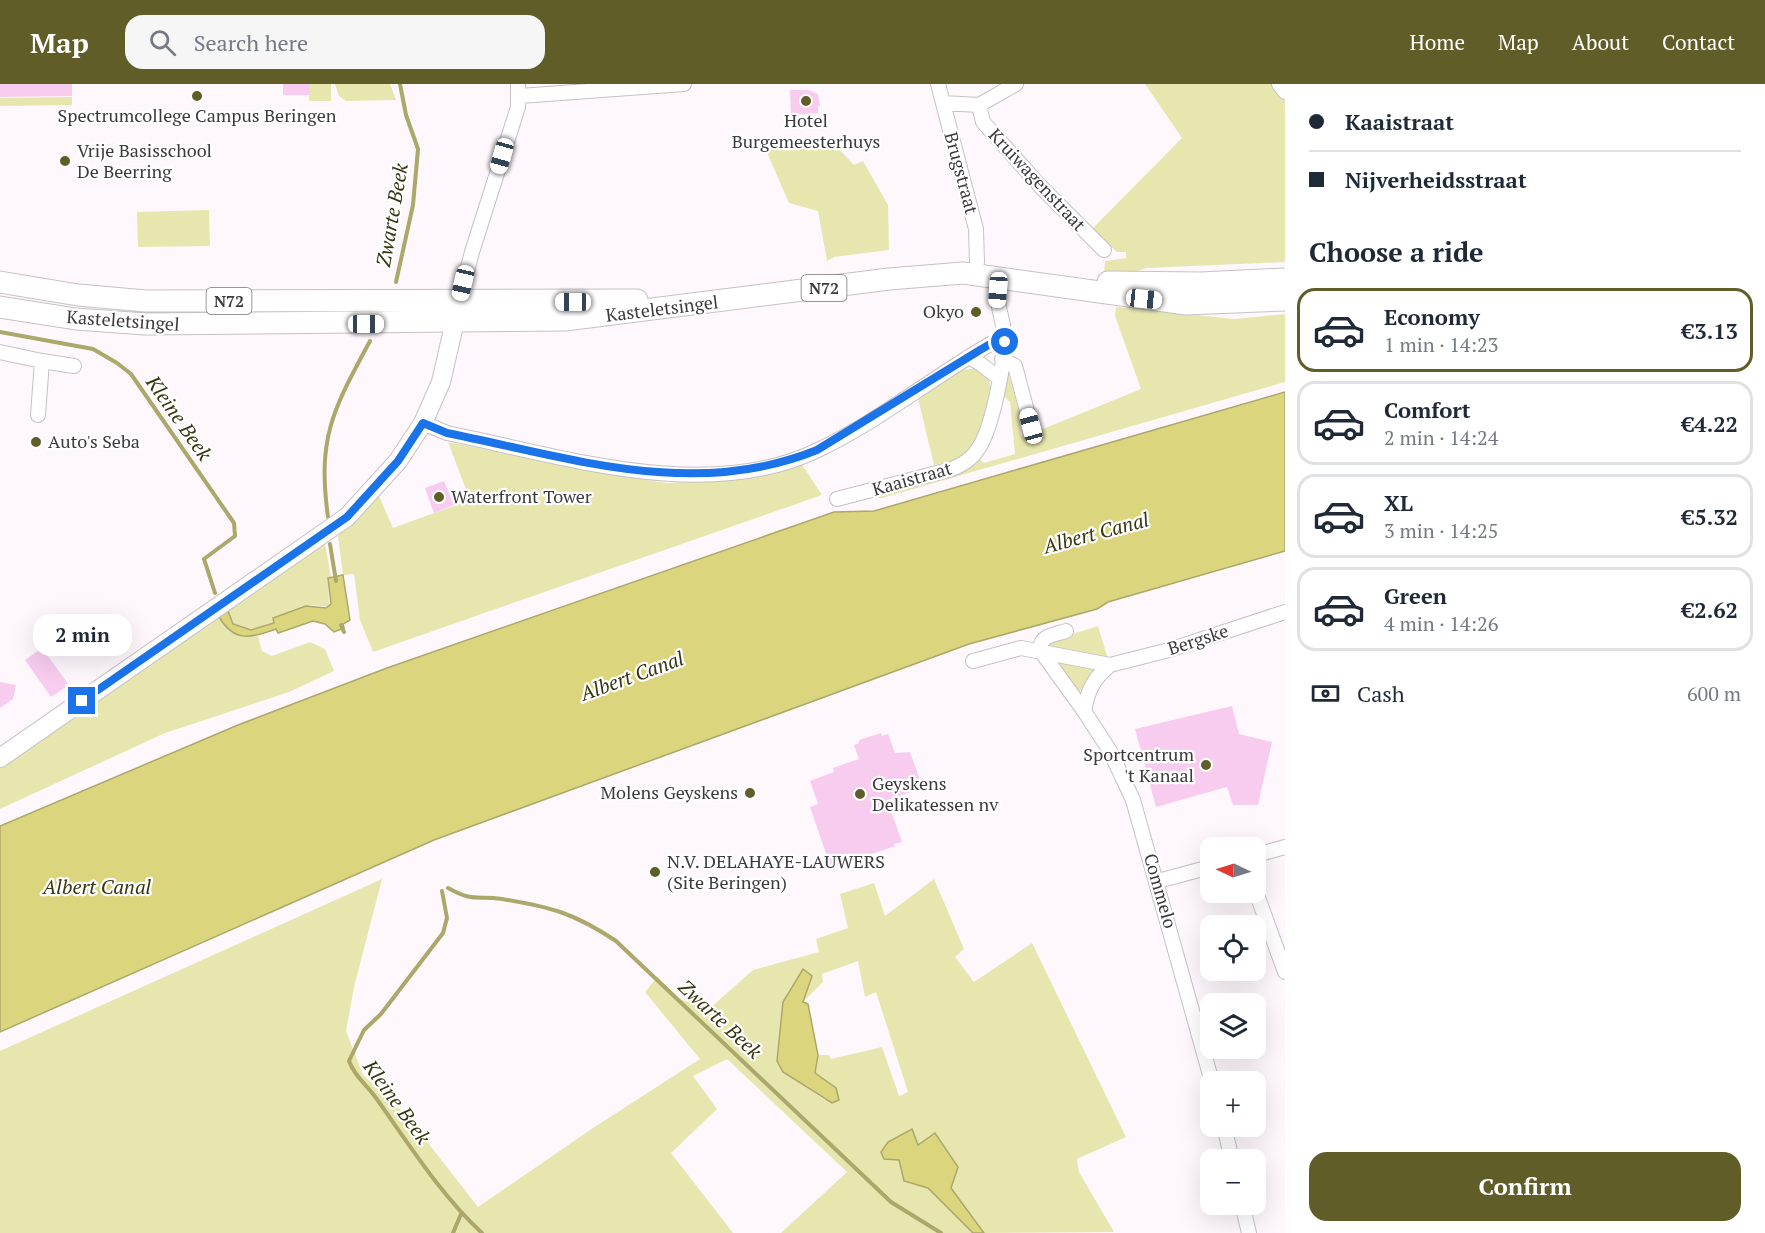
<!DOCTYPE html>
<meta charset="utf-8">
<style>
body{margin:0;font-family:"PT Serif",serif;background:#f6f6f7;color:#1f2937;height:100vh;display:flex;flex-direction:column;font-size:22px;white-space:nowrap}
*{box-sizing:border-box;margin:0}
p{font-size:20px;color:#747a83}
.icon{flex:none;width:33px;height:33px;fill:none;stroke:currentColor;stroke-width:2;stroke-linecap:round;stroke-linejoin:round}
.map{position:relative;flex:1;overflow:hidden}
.side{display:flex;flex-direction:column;background:#fff;width:480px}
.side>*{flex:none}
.banner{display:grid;align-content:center;height:132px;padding:0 24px;background:#fff}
.needle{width:39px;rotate:274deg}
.controls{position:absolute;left:1200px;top:753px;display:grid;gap:12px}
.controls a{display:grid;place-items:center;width:66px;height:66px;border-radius:12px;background:#fff;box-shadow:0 6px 24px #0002;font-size:30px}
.end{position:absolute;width:27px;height:27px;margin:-14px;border:8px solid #1a73e8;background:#fff;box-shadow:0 0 0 3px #fff}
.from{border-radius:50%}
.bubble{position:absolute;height:42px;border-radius:18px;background:#fff;box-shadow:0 6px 24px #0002;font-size:20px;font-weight:600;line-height:42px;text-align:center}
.car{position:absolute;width:18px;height:36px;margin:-18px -9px;border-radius:8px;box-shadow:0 0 4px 2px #0007;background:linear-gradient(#fff 24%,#345 0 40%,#fff 0 76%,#345 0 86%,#fff 0)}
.banner b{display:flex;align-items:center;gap:21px;height:57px;font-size:22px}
.banner b+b{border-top:2px solid #e0e1e3}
.banner i{width:15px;height:15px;background:#1f2937}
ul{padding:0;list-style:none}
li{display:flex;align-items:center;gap:18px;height:84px;margin:0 12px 9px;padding:0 12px;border:3px solid #e0e1e3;border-radius:18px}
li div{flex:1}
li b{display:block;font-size:22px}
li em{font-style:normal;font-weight:600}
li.active{border-color:#605d29}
li>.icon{width:54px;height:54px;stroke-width:1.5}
h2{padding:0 24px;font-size:27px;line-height:72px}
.pay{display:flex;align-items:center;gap:15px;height:66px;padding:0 24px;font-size:22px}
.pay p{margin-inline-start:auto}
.action{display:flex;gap:12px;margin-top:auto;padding:12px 24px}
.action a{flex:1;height:69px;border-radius:18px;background:#605d29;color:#fff;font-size:24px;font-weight:600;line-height:69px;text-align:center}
header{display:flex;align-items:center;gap:36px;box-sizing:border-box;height:84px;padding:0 30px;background:#605d29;color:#fff}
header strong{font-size:28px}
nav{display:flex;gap:33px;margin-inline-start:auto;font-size:21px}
.search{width:420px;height:54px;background:#f6f6f7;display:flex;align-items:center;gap:15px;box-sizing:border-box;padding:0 21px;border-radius:18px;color:#747a83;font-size:22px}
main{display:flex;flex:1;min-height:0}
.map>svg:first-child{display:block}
.green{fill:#e8e6af;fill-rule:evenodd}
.water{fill:#dbd67e;stroke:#aca76a;stroke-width:1.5}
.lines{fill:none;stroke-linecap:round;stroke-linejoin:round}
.stream{stroke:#aca76a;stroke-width:4}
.building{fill:#f7ccef}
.street-casing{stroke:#c7c0c6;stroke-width:16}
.secondary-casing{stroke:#c7c0c6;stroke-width:20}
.primary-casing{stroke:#c7c0c6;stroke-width:23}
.street{stroke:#fff;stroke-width:14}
.secondary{stroke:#fff;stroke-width:18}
.primary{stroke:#fff;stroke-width:21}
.route{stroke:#1a73e8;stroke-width:8}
.poi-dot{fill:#605d29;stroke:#fff;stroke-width:2}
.labels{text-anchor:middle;stroke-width:4.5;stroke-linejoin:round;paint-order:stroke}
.shield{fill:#fff;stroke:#777576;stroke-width:1.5}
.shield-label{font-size:16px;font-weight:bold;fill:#3d3a3c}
.poi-label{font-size:18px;fill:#3d3a3c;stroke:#fff;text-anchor:start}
.street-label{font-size:18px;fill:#3d3a3c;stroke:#fff}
.water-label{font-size:20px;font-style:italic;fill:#383610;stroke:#fff}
</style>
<header>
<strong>Map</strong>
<div class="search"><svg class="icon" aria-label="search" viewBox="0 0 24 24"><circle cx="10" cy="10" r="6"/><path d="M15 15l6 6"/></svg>Search here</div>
<nav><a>Home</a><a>Map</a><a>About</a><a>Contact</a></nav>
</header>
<main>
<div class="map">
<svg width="1285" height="1149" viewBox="0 0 1285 1149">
<rect width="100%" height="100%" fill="#fef7fc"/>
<path class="green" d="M 309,0 L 331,0 L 331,17 L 309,17 Z
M 335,0 L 390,0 L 396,16 L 346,17 L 339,12 Z
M 1145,0 L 1271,0 L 1285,17 L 1285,178 L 1147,184 L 1127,190 L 1104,189 L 1105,177 L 1126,174 L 1126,168 L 1117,168 L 1092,145 L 1182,54 Z
M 72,13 L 72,21 L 0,22 L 0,14 Z
M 837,63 L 854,81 L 863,77 L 888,121 L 889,166 L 834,173 L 827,177 L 818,127 L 789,119 L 765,64 Z
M 209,126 L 210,162 L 138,163 L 137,128 Z
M 1116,223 L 1235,235 L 1285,230 L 1285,298 L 882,414 L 868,413 C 905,404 950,400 980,375 L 984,379 L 1015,370 L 1010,318 L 1003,311 L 1008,288 L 1019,327 L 1021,351 L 1029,354 L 1033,349 L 1141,305 L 1115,232 Z
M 980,284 C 984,289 989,293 990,300 C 992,319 983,353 969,367 C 961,376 945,378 934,381 L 918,314 L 961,286 Z
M 448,358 L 620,392 L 667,399 L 735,396 L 801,379 L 822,411 L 373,568 L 360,536 L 354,490 L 343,491 L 338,452 L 379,412 L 393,444 L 470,416 Z
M 325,460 L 331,493 L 328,494 L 329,523 L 311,521 L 273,534 L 274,539 C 258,544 246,550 231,538 L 228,527 Z
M 219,533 C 229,548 239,555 258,552 L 262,567 L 272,572 L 310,558 L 325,565 L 334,587 L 289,608 L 165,649 L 0,725 L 0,684 Z
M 1098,542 L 1108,575 L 1048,563 L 1045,559 Z
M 1058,577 L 1095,584 L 1083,606 L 1077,607 Z
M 382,795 L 354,903 L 346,947 L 363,991 L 407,1032 L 478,1123 L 593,1044 L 700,975 L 645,908 L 657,893 L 680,915 L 709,925 L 753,886 L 819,868 L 816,855 L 848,844 L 840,810 L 874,799 L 885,832 L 934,795 L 964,865 L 955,873 L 974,898 L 1032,859 L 1126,1053 L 1077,1075 L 1079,1088 L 1114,1148 L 984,1149 L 951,1104 L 958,1083 L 934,1049 L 899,1076 L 904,1097 L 928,1104 L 973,1149 L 781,1149 L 847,1088 L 727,975 L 693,992 L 717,1025 L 671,1069 L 733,1149 L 0,1149 L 0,967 ZM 858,877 L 865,913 L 876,908 L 908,1008 L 899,1012 L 882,963 L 831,975 L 829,971 L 818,971 L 815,989 L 836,1004 L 839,1016 L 825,1016 L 793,995 L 803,885 L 812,892 L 803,918 L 823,898 L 822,890 Z"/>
<path class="water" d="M 1285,308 L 1285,467 L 1108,518 L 1097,525 L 969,560 L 434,756 L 0,948 L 0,742 L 238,641 L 387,584 L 834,428 L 874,427 Z
M 343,491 L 350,536 L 343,540 L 344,544 L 334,548 L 325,540 L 313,537 L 278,549 L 276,545 C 250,554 235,559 219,533 L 228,527 L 233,540 L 251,546 L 274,539 L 273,534 L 306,522 L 326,524 L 331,520 L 328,494 Z
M 803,885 L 812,892 L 803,918 L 808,920 L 818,971 L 815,989 L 836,1004 L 839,1016 L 832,1019 L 783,988 L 777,977 L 783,918 Z
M 912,1045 L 918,1061 L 935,1049 L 958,1083 L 951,1104 L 984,1149 L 973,1149 L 928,1104 L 904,1097 L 899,1076 L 884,1075 L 881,1068 L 888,1058 Z"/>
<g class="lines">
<path class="stream" d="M 396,198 L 413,121 L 418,65 L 406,31 L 400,0
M 0,248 L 93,265 L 117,279 L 131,290 L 234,439 L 235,452 L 204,475 L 215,509
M 328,433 C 317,353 333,326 370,257
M 330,460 L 336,497
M 341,541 L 344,548
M 448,804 C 475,819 476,811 502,815 C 551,823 574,829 616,857 L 891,1118 L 941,1149
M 442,807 L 447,834 L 443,849 L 381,930 L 364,946 L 349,977 C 355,993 366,1000 376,1014 C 409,1060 440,1110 482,1149
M 453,1149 L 461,1130"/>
</g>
<path class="building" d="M 0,0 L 72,0 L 72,12 L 0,13 Z
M 283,0 L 309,0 L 309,11 L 283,11 Z
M 790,6 L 809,6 L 818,10 L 820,22 L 818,22 L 818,29 L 791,31 Z
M 444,397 L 454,421 L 434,429 L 425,404 Z
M 42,564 L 69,601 L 51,613 L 25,576 Z
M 0,598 L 16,601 L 13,615 L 0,624 Z
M 1232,622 L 1239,650 L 1272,658 L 1258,721 L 1233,721 L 1227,703 L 1156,723 L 1135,645 Z
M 881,649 L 882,652 L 888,650 L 895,669 L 910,668 L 923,704 L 887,716 L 902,758 L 894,760 L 895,762 L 831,784 L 810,723 L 818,720 L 810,697 L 834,688 L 833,684 L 859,675 L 854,661 L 859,659 L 859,656 Z"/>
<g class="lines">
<defs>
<path id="street" d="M 938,0 L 976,145 L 977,178
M 1279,0 L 1285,8
M 520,12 L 684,0
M 943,19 L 979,21 L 1016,0
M 979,21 L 983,38 L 1041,103 L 1104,166
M 459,218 L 472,168 L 518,23 L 518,0
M 0,268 L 42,277 L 38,331
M 968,273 L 978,278 L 999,294
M 1002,275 L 1015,282 L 1031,342
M 42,277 L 74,282
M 423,339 L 447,349 C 561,372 707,420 818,366 C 879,337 933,293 992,259 L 1005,258
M 837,415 L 952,385 C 963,380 972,375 978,365 C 992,346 1004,281 1005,256 C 1005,239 996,224 998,206
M 1066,547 C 1054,551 1040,551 1040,566 L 1084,627
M 973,577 L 1021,564 L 1110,581 L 1169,566 L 1285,528
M 1110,581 C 1093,595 1088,606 1084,627 L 1110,667 L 1133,716 L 1212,998
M 1256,771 L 1285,763
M 1158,797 L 1210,783
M 1256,808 L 1285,888
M 1224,1042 L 1232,1076
M 1242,1120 L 1249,1149"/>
<path id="secondary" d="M 0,674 L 347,433 L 398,377 L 423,339 L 441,298 L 458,224"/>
<path id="primary" d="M 0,198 L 78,211 L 146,217 L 637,216
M 1108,198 L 1201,199 L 1285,195
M 0,223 L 76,235 L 145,240 L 565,236 L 889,195 L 963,189 L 1186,220 L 1285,216"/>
</defs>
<use href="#street" class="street-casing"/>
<use href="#secondary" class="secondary-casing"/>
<use href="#primary" class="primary-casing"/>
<use href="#street" class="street"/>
<use href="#secondary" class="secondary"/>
<use href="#primary" class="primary"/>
</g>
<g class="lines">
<path class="route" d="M 82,617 L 347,433 L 398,377 L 423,339 L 447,349 C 571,374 694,416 817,366 L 980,266 L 992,259 L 1005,258"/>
</g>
<g class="poi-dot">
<circle cx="197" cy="12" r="6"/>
<circle cx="806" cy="17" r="6"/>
<circle cx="65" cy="77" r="6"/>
<circle cx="976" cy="228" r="6"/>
<circle cx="36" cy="358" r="6"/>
<circle cx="439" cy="413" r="6"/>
<circle cx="1206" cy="681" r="6"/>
<circle cx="750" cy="709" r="6"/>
<circle cx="860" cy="710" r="6"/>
<circle cx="655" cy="788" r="6"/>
</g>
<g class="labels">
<g class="shield">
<rect x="801.5" y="191" width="45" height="26" rx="4.5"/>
<rect x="206.5" y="204" width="45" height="26" rx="4.5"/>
</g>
<g class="shield-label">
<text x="824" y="210">N72</text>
<text x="229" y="223">N72</text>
</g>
<g class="poi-label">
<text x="197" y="38" text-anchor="middle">Spectrumcollege Campus Beringen</text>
<text x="806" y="43" text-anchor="middle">Hotel<tspan x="806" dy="21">Burgemeesterhuys</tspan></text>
<text x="77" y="73">Vrije Basisschool<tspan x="77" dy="21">De Beerring</tspan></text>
<text x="964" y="234" text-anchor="end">Okyo</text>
<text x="48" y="364">Auto's Seba</text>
<text x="451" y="419">Waterfront Tower</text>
<text x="1194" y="677" text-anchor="end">Sportcentrum<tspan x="1194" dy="21">'t Kanaal</tspan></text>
<text x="872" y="706">Geyskens<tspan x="872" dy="21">Delikatessen nv</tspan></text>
<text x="738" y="715" text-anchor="end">Molens Geyskens</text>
<text x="667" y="784">N.V. DELAHAYE-LAUWERS<tspan x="667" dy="21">(Site Beringen)</tspan></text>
</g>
<g class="street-label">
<text transform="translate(961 89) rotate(75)" y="6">Brugstraat</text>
<text transform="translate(1037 96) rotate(47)" y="6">Kruiwagenstraat</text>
<text transform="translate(662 225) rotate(-7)" y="6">Kasteletsingel</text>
<text transform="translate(123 237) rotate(4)" y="6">Kasteletsingel</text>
<text transform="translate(912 395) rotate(-16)" y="6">Kaaistraat</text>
<text transform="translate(1198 556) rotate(-18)" y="6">Bergske</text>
<text transform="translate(1160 807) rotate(74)" y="6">Commelo</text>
</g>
<g class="water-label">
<text transform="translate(392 131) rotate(-80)" y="7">Zwarte Beek</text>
<text transform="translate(179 334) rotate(55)" y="7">Kleine Beek</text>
<text transform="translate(1096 449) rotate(-15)" y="7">Albert Canal</text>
<text transform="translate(632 592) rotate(-20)" y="7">Albert Canal</text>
<text x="97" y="810">Albert Canal</text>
<text transform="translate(720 935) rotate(43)" y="7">Zwarte Beek</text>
<text transform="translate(397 1018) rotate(54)" y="7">Kleine Beek</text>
</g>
</g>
</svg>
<div class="controls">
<a><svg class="needle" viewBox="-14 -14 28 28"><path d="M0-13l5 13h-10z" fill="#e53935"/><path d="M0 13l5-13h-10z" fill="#747a83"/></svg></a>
<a><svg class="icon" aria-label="locate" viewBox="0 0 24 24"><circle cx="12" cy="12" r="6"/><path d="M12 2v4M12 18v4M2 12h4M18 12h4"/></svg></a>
<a><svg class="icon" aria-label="layers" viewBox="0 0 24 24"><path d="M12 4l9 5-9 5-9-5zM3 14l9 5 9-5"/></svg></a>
<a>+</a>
<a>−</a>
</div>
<i class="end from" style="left:1005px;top:258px"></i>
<i class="end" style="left:82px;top:617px"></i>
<div class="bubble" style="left:33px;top:530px;width:99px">2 min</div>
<i class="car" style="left:502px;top:72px;rotate:196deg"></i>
<i class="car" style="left:463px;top:199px;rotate:193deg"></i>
<i class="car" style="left:998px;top:206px;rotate:184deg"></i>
<i class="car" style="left:1144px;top:215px;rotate:96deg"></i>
<i class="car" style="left:573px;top:218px;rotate:270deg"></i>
<i class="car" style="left:366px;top:240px;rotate:90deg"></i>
<i class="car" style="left:1031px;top:342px;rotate:345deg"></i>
</div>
<section class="side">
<div class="banner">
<b><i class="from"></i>Kaaistraat</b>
<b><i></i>Nijverheidsstraat</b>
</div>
<h2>Choose a ride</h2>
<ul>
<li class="active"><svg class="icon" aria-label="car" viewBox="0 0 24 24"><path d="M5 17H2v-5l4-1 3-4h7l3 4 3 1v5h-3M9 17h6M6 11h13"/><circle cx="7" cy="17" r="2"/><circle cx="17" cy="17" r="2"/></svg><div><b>Economy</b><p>1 min · 14:23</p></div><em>€3.13</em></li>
<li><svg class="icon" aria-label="car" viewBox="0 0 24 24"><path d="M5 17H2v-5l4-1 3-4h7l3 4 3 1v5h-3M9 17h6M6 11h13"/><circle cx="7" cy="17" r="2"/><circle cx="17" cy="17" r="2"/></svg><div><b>Comfort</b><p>2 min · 14:24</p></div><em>€4.22</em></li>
<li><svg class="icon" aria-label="car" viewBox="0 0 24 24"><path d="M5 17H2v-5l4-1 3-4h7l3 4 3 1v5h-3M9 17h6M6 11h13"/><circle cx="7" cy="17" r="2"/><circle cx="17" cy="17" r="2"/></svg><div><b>XL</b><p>3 min · 14:25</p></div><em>€5.32</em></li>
<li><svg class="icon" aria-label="car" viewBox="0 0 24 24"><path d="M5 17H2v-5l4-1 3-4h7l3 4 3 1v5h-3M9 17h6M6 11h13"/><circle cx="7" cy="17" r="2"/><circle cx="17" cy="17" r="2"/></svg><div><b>Green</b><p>4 min · 14:26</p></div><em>€2.62</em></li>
</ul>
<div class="pay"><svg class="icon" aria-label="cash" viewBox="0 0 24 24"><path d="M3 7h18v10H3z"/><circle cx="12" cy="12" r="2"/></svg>Cash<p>600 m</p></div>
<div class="action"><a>Confirm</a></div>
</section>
</main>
